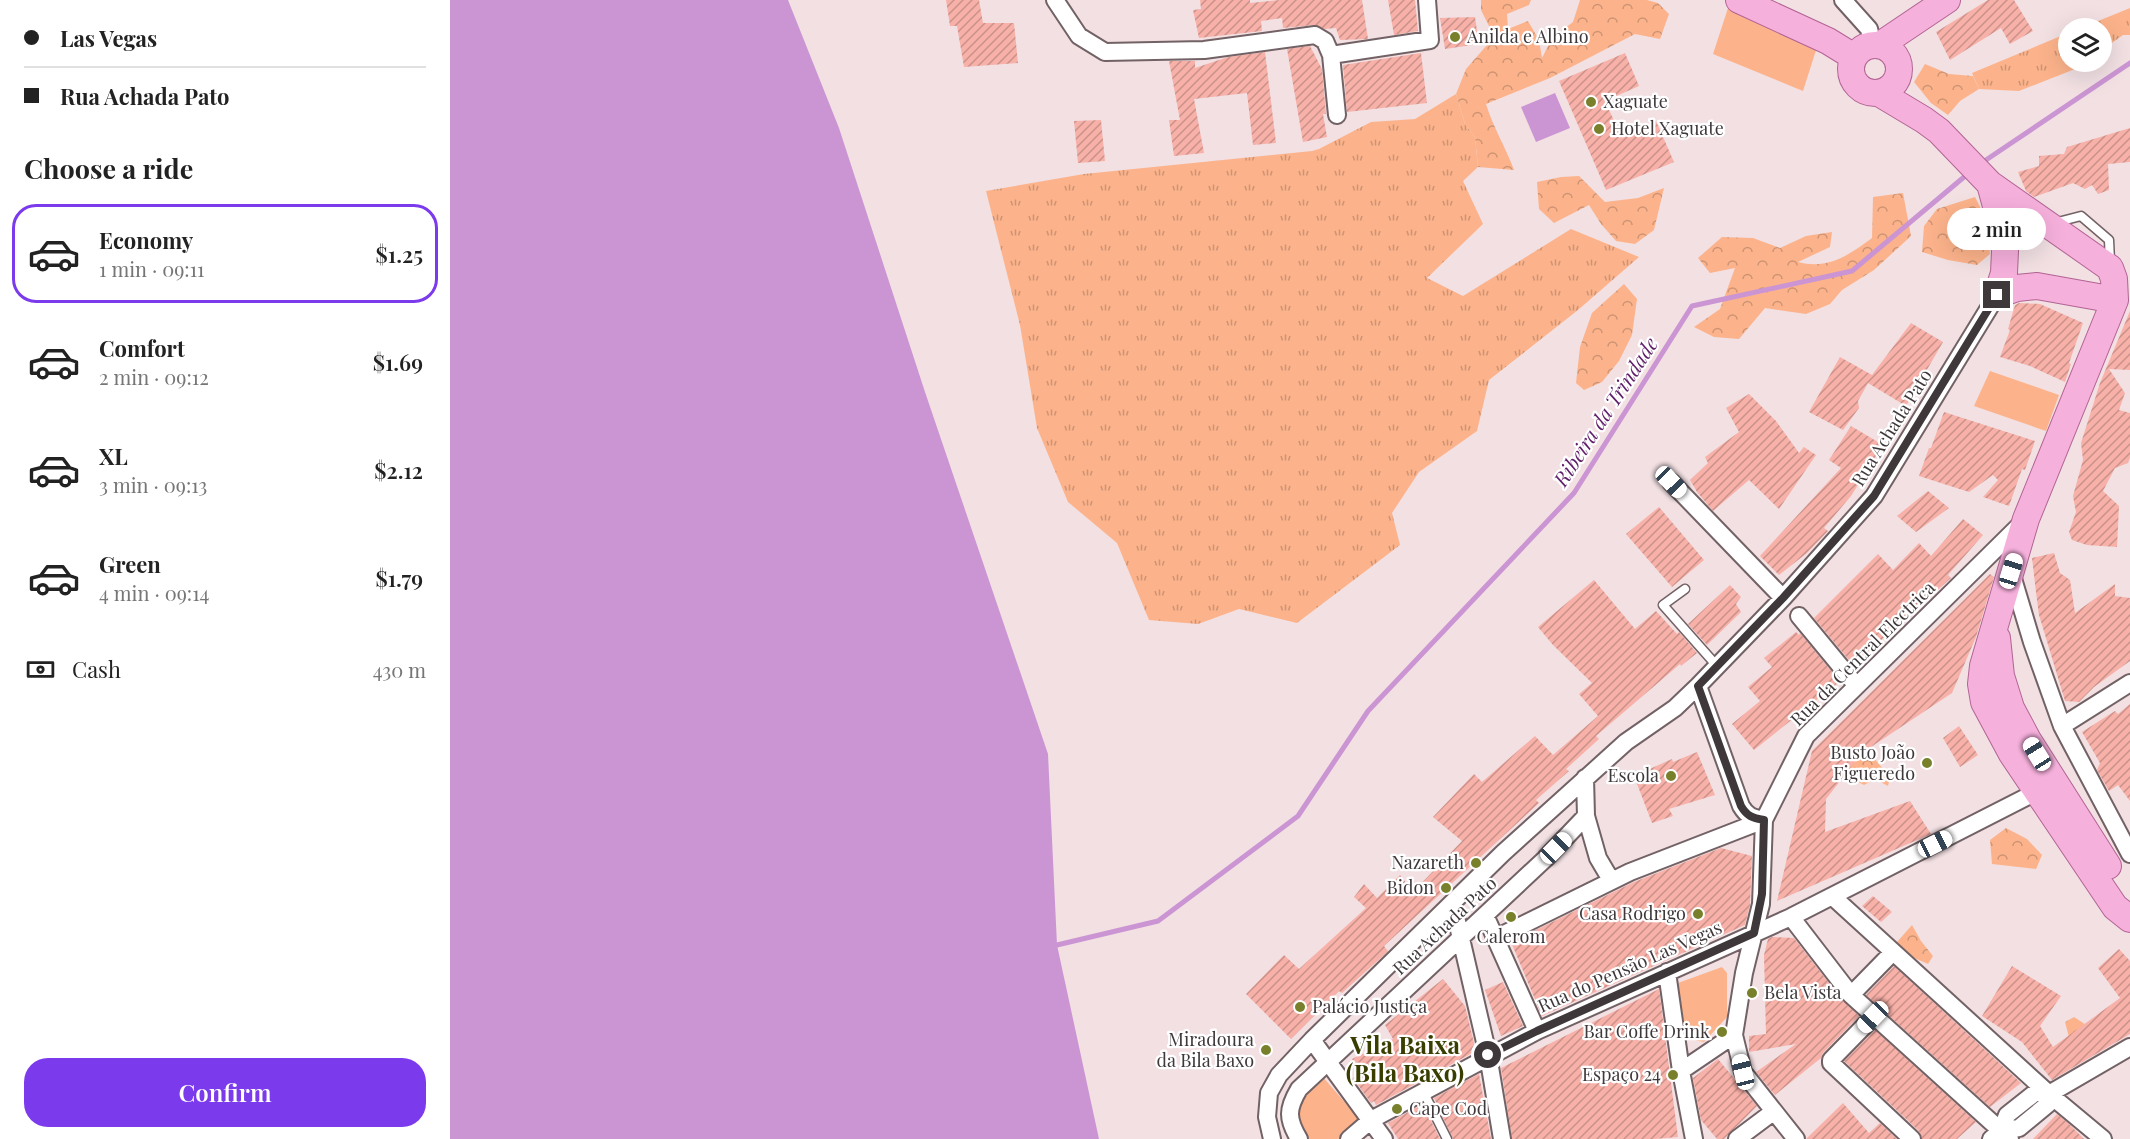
<!DOCTYPE html>
<meta charset="utf-8">
<style>
body{margin:0;font-family:"Playfair Display",serif;background:#f6f6f6;color:#222;height:100vh;display:flex;flex-direction:column;font-size:22px;white-space:nowrap}
*{box-sizing:border-box;margin:0}
p{font-size:20px;color:#767676}
.icon{flex:none;width:33px;height:33px;fill:none;stroke:currentColor;stroke-width:2;stroke-linecap:round;stroke-linejoin:round}
.map{position:relative;flex:1;overflow:hidden}
.sheet{display:flex;flex-direction:column;background:#fff;width:450px}
.sheet>*{flex:none}
.banner{display:grid;align-content:center;height:132px;padding:0 24px;background:#fff}
.fabs{position:absolute;left:1608px;top:18px;display:grid;gap:12px}
.fabs a{display:grid;place-items:center;width:54px;height:54px;border-radius:50%;background:#fff;box-shadow:0 6px 24px #0002;font-size:30px}
.end{position:absolute;width:27px;height:27px;margin:-14px;border:8px solid #3f383a;background:#fff;box-shadow:0 0 0 3px #fff}
.from{border-radius:50%}
.bubble{position:absolute;height:42px;border-radius:21px;background:#fff;box-shadow:0 6px 24px #0002;font-size:20px;font-weight:600;line-height:42px;text-align:center}
.car{position:absolute;width:18px;height:36px;margin:-18px -9px;border-radius:8px;box-shadow:0 0 4px 2px #0007;background:linear-gradient(#fff 24%,#345 0 40%,#fff 0 76%,#345 0 86%,#fff 0)}
.banner b{display:flex;align-items:center;gap:21px;height:57px;font-size:22px}
.banner b+b{border-top:2px solid #e0e0e0}
.banner i{width:15px;height:15px;background:#222}
ul{padding:0;list-style:none}
li{display:flex;align-items:center;gap:18px;height:99px;margin:0 12px 9px;padding:0 12px;border:3px solid transparent;border-radius:24px}
li div{flex:1}
li b{display:block;font-size:22px}
li em{font-style:normal;font-weight:600}
li.selected{border-color:#7c3aed}
li>.icon{width:54px;height:54px;stroke-width:1.5}
h2{padding:0 24px;font-size:27px;line-height:72px}
.pay{display:flex;align-items:center;gap:15px;height:66px;padding:0 24px;font-size:22px}
.pay p{margin-inline-start:auto}
.button{display:flex;gap:12px;margin-top:auto;padding:12px 24px}
.button a{flex:1;height:69px;border-radius:24px;background:#7c3aed;color:#fff;font-size:24px;font-weight:600;line-height:69px;text-align:center}
main{display:flex;flex:1;min-height:0}
.map>svg:first-child{display:block}
.grass{fill:url(#grass-tufts)}
.forest{fill:url(#forest-crowns)}
.park{fill:#fcb38b}
.water{fill:#cb95d3}
.lines{fill:none;stroke-linecap:round;stroke-linejoin:round}
.stream{stroke:#cb95d3;stroke-width:5}
.building{fill:url(#building-hatch)}
.service-casing{stroke:#726265;stroke-width:11}
.minor-casing{stroke:#726265;stroke-width:20}
.primary-casing{stroke:#b26494;stroke-width:28}
.service{stroke:#fff;stroke-width:8}
.minor{stroke:#fff;stroke-width:16}
.primary{stroke:#f6b0dc;stroke-width:26}
.route{stroke:#3f383a;stroke-width:8}
.poi-dot{fill:#78802b;stroke:#fff;stroke-width:2}
.labels{text-anchor:middle;stroke-width:4.5;stroke-linejoin:round;paint-order:stroke}
.poi-label{font-size:18px;fill:#3f383a;stroke:#fff;text-anchor:end}
.street-label{font-size:18px;fill:#3f383a;stroke:#fff}
.water-label{font-size:20px;font-style:italic;fill:#5f1e69;stroke:#fff}
.district-label{font-size:24px;font-weight:bold;fill:#393e00;stroke:#fff}
</style>
<main>
<section class="sheet">
<div class="banner">
<b><i class="from"></i>Las Vegas</b>
<b><i></i>Rua Achada Pato</b>
</div>
<h2>Choose a ride</h2>
<ul>
<li class="selected"><svg class="icon" aria-label="car" viewBox="0 0 24 24"><path d="M5 17H2v-5l4-1 3-4h7l3 4 3 1v5h-3M9 17h6M6 11h13"/><circle cx="7" cy="17" r="2"/><circle cx="17" cy="17" r="2"/></svg><div><b>Economy</b><p>1 min · 09:11</p></div><em>$1.25</em></li>
<li><svg class="icon" aria-label="car" viewBox="0 0 24 24"><path d="M5 17H2v-5l4-1 3-4h7l3 4 3 1v5h-3M9 17h6M6 11h13"/><circle cx="7" cy="17" r="2"/><circle cx="17" cy="17" r="2"/></svg><div><b>Comfort</b><p>2 min · 09:12</p></div><em>$1.69</em></li>
<li><svg class="icon" aria-label="car" viewBox="0 0 24 24"><path d="M5 17H2v-5l4-1 3-4h7l3 4 3 1v5h-3M9 17h6M6 11h13"/><circle cx="7" cy="17" r="2"/><circle cx="17" cy="17" r="2"/></svg><div><b>XL</b><p>3 min · 09:13</p></div><em>$2.12</em></li>
<li><svg class="icon" aria-label="car" viewBox="0 0 24 24"><path d="M5 17H2v-5l4-1 3-4h7l3 4 3 1v5h-3M9 17h6M6 11h13"/><circle cx="7" cy="17" r="2"/><circle cx="17" cy="17" r="2"/></svg><div><b>Green</b><p>4 min · 09:14</p></div><em>$1.79</em></li>
</ul>
<div class="pay"><svg class="icon" aria-label="cash" viewBox="0 0 24 24"><path d="M3 7h18v10H3z"/><circle cx="12" cy="12" r="2"/></svg>Cash<p>430 m</p></div>
<div class="button"><a>Confirm</a></div>
</section>
<div class="map">
<svg width="1680" height="1139" viewBox="0 0 1680 1139">
<defs>
<pattern id="grass-tufts" width="24" height="20" patternUnits="userSpaceOnUse" patternTransform="scale(1.5)"><rect width="24" height="20" fill="#fcb38b"/><path d="M3 7l-1-3M5 7V3M7 7l1-3M15 17l-1-3M17 17v-4M19 17l1-3" fill="none" stroke="#cd9373"/></pattern>
<pattern id="forest-crowns" width="20" height="18" patternUnits="userSpaceOnUse" patternTransform="scale(1.5)"><rect width="20" height="18" fill="#fcb38b"/><path d="M2 6a3 3 0 1 1 6 0M12 15a3 3 0 1 1 6 0" fill="none" stroke="#cd9373"/></pattern>
<pattern id="building-hatch" width="6" height="6" patternUnits="userSpaceOnUse" patternTransform="scale(1.5)"><rect width="6" height="6" fill="#f8b1a8"/><path d="M-1 1l2-2M0 6l6-6M5 7l2-2" fill="none" stroke="#ca918a"/></pattern>
</defs>
<rect width="100%" height="100%" fill="#f2e0e3"/>
<path class="grass" d="M 1680,8 L 1680,35 L 1673,35 L 1652,50 L 1652,28 L 1631,28 Z
M 1618,33 L 1618,62 L 1636,62 L 1625,69 L 1569,91 L 1529,89 L 1522,73 Z
M 1006,94 L 1015,124 L 1025,137 L 1028,167 L 1013,181 L 1033,224 L 977,278 L 1013,296 L 1121,229 L 1189,257 L 1128,310 L 1039,380 L 1027,431 L 969,472 L 942,513 L 950,545 L 847,623 L 789,609 L 748,624 L 699,620 L 667,543 L 618,502 L 587,428 L 570,325 L 536,191 L 634,174 L 862,151 L 869,149 L 921,122 L 965,119 Z"/>
<path class="forest" d="M 1031,0 L 1081,0 L 1079,5 L 1057,14 L 1058,29 L 1078,21 L 1089,40 L 1092,58 L 1102,38 L 1123,22 L 1130,0 L 1197,0 L 1208,3 L 1219,14 L 1210,39 L 1185,34 L 1100,78 L 1036,104 C 1043,127 1056,148 1064,170 L 1028,167 L 1025,137 L 1015,124 L 1006,94 L 1016,69 L 1037,45 L 1041,30 L 1031,10 Z
M 1475,64 L 1499,74 L 1523,76 L 1529,89 L 1510,101 L 1498,115 L 1481,103 L 1464,82 Z
M 1129,176 L 1155,202 L 1188,198 L 1214,188 L 1204,230 L 1185,244 L 1166,241 L 1151,224 L 1139,205 L 1104,223 L 1089,209 L 1087,182 L 1111,177 Z
M 1453,193 L 1461,236 L 1424,270 L 1392,290 L 1380,304 L 1356,314 L 1315,308 L 1289,339 L 1264,337 L 1244,327 L 1270,309 L 1285,268 L 1260,273 L 1248,258 L 1272,237 L 1303,238 L 1330,248 L 1356,236 L 1382,232 L 1380,247 L 1348,262 C 1378,270 1399,255 1422,238 L 1423,197 Z
M 1525,197 L 1536,219 L 1540,254 L 1527,265 L 1498,260 L 1472,252 L 1474,226 L 1487,209 Z
M 1174,284 L 1187,299 L 1182,335 L 1169,361 L 1152,382 L 1134,390 L 1126,383 L 1130,347 L 1142,313 Z
M 1404,752 L 1423,757 L 1440,777 L 1438,786 L 1425,779 L 1414,785 L 1401,778 L 1394,762 Z
M 1556,828 L 1577,839 L 1592,855 L 1586,869 L 1542,864 L 1540,840 Z
M 1462,925 L 1471,941 L 1483,956 L 1478,964 L 1460,956 L 1447,942 Z
M 1624,1017 L 1644,1030 L 1622,1049 L 1615,1022 Z"/>
<path class="park" d="M 1279,5 L 1367,47 L 1353,91 L 1263,54 Z
M 1540,371 L 1609,395 L 1596,431 L 1524,406 Z
M 1272,967 L 1277,973 L 1277,1017 L 1254,1042 L 1236,1038 L 1228,983 Z
M 866,1069 L 911,1121 L 888,1139 L 842,1139 L 833,1111 L 841,1086 Z"/>
<path class="water" d="M 0,0 L 338,0 L 389,128 L 475,392 L 598,754 L 607,945 L 649,1139 L 0,1139 Z
M 1105,93 L 1120,128 L 1086,142 L 1071,107 Z"/>
<g class="lines">
<path class="stream" d="M 1530,164 L 1680,63
M 607,945 L 708,921 L 848,816 L 918,711 L 1124,493 L 1242,306 L 1402,271 L 1520,172"/>
</g>
<path class="building" d="M 496,0 L 529,0 L 533,23 L 564,23 L 568,63 L 514,67 L 507,26 L 500,26 Z
M 750,0 L 800,0 L 800,3 L 829,0 L 912,0 L 918,39 L 890,40 L 886,28 L 875,29 L 864,25 L 833,28 L 832,18 L 811,21 L 812,31 L 749,38 L 743,10 L 751,9 Z
M 938,0 L 965,0 L 968,31 L 944,35 Z
M 1538,0 L 1564,0 L 1583,31 L 1560,44 L 1551,28 L 1500,60 L 1486,32 Z
M 1025,17 L 1029,44 L 995,49 L 990,18 Z
M 860,46 L 872,69 L 876,114 L 873,114 L 877,137 L 853,142 L 837,49 Z
M 815,52 L 826,143 L 803,145 L 797,93 L 744,99 L 754,153 L 724,156 L 719,120 L 730,120 L 719,61 L 745,61 L 745,68 L 778,57 Z
M 971,53 L 977,103 L 897,112 L 893,65 Z
M 1175,53 L 1189,86 L 1155,101 L 1171,136 L 1206,121 L 1224,162 L 1156,190 L 1109,81 Z
M 651,120 L 655,161 L 628,163 L 624,121 Z
M 1680,128 L 1680,162 L 1658,164 L 1659,190 L 1648,194 L 1642,185 L 1635,189 L 1623,183 L 1584,197 L 1576,191 L 1568,172 L 1589,166 L 1589,156 L 1614,154 L 1617,147 Z
M 1569,303 L 1590,304 L 1633,323 L 1619,363 L 1621,364 L 1615,382 L 1580,366 L 1550,357 L 1560,330 L 1558,329 L 1565,305 Z
M 1680,311 L 1680,370 L 1659,369 L 1675,393 L 1669,410 L 1680,413 L 1680,458 L 1678,463 L 1665,468 L 1653,491 L 1669,506 L 1667,547 L 1637,545 L 1622,540 L 1619,532 L 1626,512 L 1623,496 L 1633,460 L 1631,443 L 1650,383 Z
M 1461,323 L 1493,342 L 1456,406 L 1418,383 L 1408,401 L 1409,408 L 1393,430 L 1359,412 L 1390,357 L 1422,375 Z
M 1299,394 L 1326,421 L 1349,453 L 1354,447 L 1366,455 L 1329,509 L 1299,480 L 1263,511 L 1247,492 L 1240,480 L 1258,463 L 1255,457 L 1289,432 L 1276,408 Z
M 1494,412 L 1585,441 L 1575,470 L 1572,469 L 1559,506 L 1533,497 L 1548,480 L 1543,475 L 1519,492 L 1469,476 L 1479,448 L 1481,448 Z
M 1401,426 L 1433,445 L 1401,496 L 1374,528 L 1378,531 L 1357,553 L 1329,575 L 1310,556 L 1391,468 L 1379,460 Z
M 1478,491 L 1499,508 L 1466,532 L 1447,516 Z
M 1209,507 L 1254,560 L 1222,587 L 1176,534 Z
M 1513,519 L 1533,535 L 1498,575 L 1501,578 L 1403,665 L 1364,618 L 1428,554 L 1443,570 L 1469,543 L 1481,556 Z
M 1604,553 L 1610,573 L 1620,580 L 1625,613 L 1665,584 L 1665,596 L 1680,598 L 1680,661 L 1644,687 L 1629,702 L 1615,701 L 1589,615 L 1586,592 L 1582,558 Z
M 1540,574 L 1544,577 L 1526,637 L 1502,693 L 1412,753 L 1376,799 L 1375,832 L 1460,801 L 1481,834 L 1327,901 L 1362,751 Z
M 1144,580 L 1185,629 L 1206,611 L 1227,634 L 1229,632 L 1247,653 L 1231,666 L 1230,664 L 1146,736 L 1149,739 L 1116,769 L 1119,771 L 1086,800 L 1089,803 L 934,946 L 938,951 L 933,956 L 892,993 L 889,991 L 841,1039 L 796,994 L 834,955 L 849,969 L 916,908 L 904,897 L 914,884 L 927,898 L 950,875 L 963,892 L 1012,841 L 983,817 L 1024,774 L 1032,782 L 1085,736 L 1103,755 L 1148,716 L 1129,694 L 1142,683 L 1103,645 L 1088,627 Z
M 1280,585 L 1291,597 L 1286,604 L 1291,612 L 1257,645 L 1238,624 Z
M 1346,632 L 1349,635 L 1350,633 L 1388,679 L 1386,681 L 1388,683 L 1304,750 L 1282,724 L 1310,701 L 1298,687 L 1322,667 L 1314,658 Z
M 1680,704 L 1680,801 L 1668,785 L 1659,791 L 1647,770 L 1650,763 L 1632,732 L 1665,711 L 1668,714 Z
M 1509,726 L 1528,755 L 1510,767 L 1493,738 Z
M 1247,752 L 1265,795 L 1219,809 L 1223,816 L 1202,823 L 1184,776 L 1222,759 L 1223,762 Z
M 1271,848 L 1302,856 L 1300,905 L 1295,925 L 1092,1016 L 1061,942 L 1184,882 Z
M 1423,896 L 1442,912 L 1431,922 L 1412,906 Z
M 1322,937 L 1344,938 L 1393,1001 L 1409,1016 L 1373,1053 L 1371,1058 L 1325,1095 L 1306,1072 L 1346,1044 L 1299,1052 L 1299,1036 L 1316,1034 L 1314,955 L 1318,939 Z
M 1669,949 L 1680,961 L 1680,1034 L 1602,1080 L 1572,1042 L 1532,1016 L 1562,966 L 1611,996 L 1590,1026 L 1603,1047 L 1670,998 L 1648,968 Z
M 1444,966 L 1571,1083 L 1540,1107 L 1416,995 Z
M 993,979 L 1015,1006 L 1026,1051 L 926,1105 L 924,1101 L 921,1103 L 903,1078 L 910,1073 L 902,1059 L 943,1039 L 935,1025 Z
M 1053,982 L 1073,1026 L 1051,1036 L 1035,990 Z
M 1209,989 L 1228,1137 L 1205,1139 L 1062,1139 L 1051,1068 Z
M 1425,1030 L 1526,1122 L 1507,1139 L 1472,1139 L 1469,1131 L 1394,1061 Z
M 1268,1059 L 1307,1106 L 1274,1139 L 1267,1139 L 1251,1120 L 1243,1078 Z
M 1029,1074 L 1041,1139 L 1003,1139 L 984,1098 Z
M 1393,1103 L 1419,1133 L 1430,1123 L 1447,1139 L 1356,1139 Z
M 973,1104 L 990,1139 L 948,1139 L 938,1123 Z
M 1607,1114 L 1618,1123 L 1634,1139 L 1583,1139 Z"/>
<g class="lines">
<defs>
<path id="service" d="M 1604,223 L 1631,216 L 1659,240 L 1660,262
M 1235,589 L 1213,605 L 1267,666
M 973,1091 L 997,1139"/>
<path id="minor" d="M 605,0 L 629,36 L 655,52 L 754,50 L 865,35 L 875,41 L 881,55 L 980,40 L 977,0
M 1393,0 L 1419,29 L 1423,45
M 881,55 L 887,115
M 1221,482 L 1333,598
M 1561,572 L 1582,642 L 1612,726 L 1680,854
M 1349,616 L 1406,685
M 1248,686 L 1291,806 C 1297,816 1302,818 1314,820
M 1612,726 L 1680,683
M 1136,816 L 1148,858 L 1161,880
M 1382,896 L 1599,1094 L 1653,1139
M 1003,904 L 1038,1055 L 1052,1139
M 1035,915 L 1087,1031
M 1341,917 L 1401,995 L 1560,1139
M 1046,938 L 1180,872 L 1314,820
M 1217,972 L 1231,1071
M 1401,995 L 1443,952
M 1423,1017 L 1381,1060 L 1381,1063 L 1462,1139
M 862,1040 L 934,1139
M 1551,1131 L 1569,1128 L 1598,1104 L 1599,1094
M 822,1139 L 817,1117 L 819,1093 L 829,1075 L 862,1040 L 1053,853 L 1176,742 L 1225,708 L 1248,686 L 1333,598 L 1424,496 L 1547,295
M 849,1139 C 837,1119 837,1109 849,1089 L 1095,859 L 1136,816 L 1135,778
M 899,1139 L 921,1120 L 1087,1031 L 1341,917 L 1596,787
M 1244,1139 L 1231,1071 L 1284,1035
M 1287,1139 L 1323,1112
M 1346,1139 L 1293,1072 L 1284,1035 L 1294,973 L 1311,904 L 1314,820 L 1356,736 L 1573,522
M 1541,1139 L 1551,1131 L 1557,1115 L 1586,1092 L 1599,1094 L 1680,1047"/>
<path id="primary" d="M 1289,0 L 1378,41 L 1404,57
M1401 69a24 24 0 1 1 48 0a24 24 0 1 1-48 0Z
M 1430,45 L 1497,0
M 1429,93 L 1474,120 L 1489,131 L 1540,184 L 1552,228 L 1555,251 L 1554,273 L 1547,295
M 1540,184 L 1660,268 L 1664,279 L 1665,300 L 1576,519 L 1533,666 L 1531,684 L 1534,702 L 1562,754 L 1665,907 L 1680,919
M 1547,295 L 1567,288 L 1587,286 L 1665,300
M 1547,638 L 1551,676 L 1561,708 L 1578,740 L 1658,866"/>
</defs>
<use href="#service" class="service-casing"/>
<use href="#minor" class="minor-casing"/>
<use href="#primary" class="primary-casing"/>
<use href="#service" class="service"/>
<use href="#minor" class="minor"/>
<use href="#primary" class="primary"/>
</g>
<g class="lines">
<path class="route" d="M 1038,1055 L 1087,1031 L 1304,933 L 1312,894 L 1314,820 C 1302,818 1297,816 1291,806 L 1248,686 L 1333,598 L 1424,496 L 1547,295"/>
</g>
<g class="poi-dot">
<circle cx="1005" cy="37" r="6"/>
<circle cx="1141" cy="102" r="6"/>
<circle cx="1149" cy="129" r="6"/>
<circle cx="1477" cy="763" r="6"/>
<circle cx="1221" cy="776" r="6"/>
<circle cx="1026" cy="863" r="6"/>
<circle cx="996" cy="888" r="6"/>
<circle cx="1248" cy="914" r="6"/>
<circle cx="1061" cy="917" r="6"/>
<circle cx="1302" cy="993" r="6"/>
<circle cx="850" cy="1007" r="6"/>
<circle cx="1272" cy="1032" r="6"/>
<circle cx="816" cy="1050" r="6"/>
<circle cx="1223" cy="1075" r="6"/>
<circle cx="947" cy="1109" r="6"/>
</g>
<g class="labels">
<g class="poi-label">
<text x="1017" y="43" text-anchor="start">Anilda e Albino</text>
<text x="1153" y="108" text-anchor="start">Xaguate</text>
<text x="1161" y="135" text-anchor="start">Hotel Xaguate</text>
<text x="1465" y="759">Busto João<tspan x="1465" dy="21">Figueredo</tspan></text>
<text x="1209" y="782">Escola</text>
<text x="1014" y="869">Nazareth</text>
<text x="984" y="894">Bidon</text>
<text x="1236" y="920">Casa Rodrigo</text>
<text x="1061" y="943" text-anchor="middle">Calerom</text>
<text x="1314" y="999" text-anchor="start">Bela Vista</text>
<text x="862" y="1013" text-anchor="start">Palácio Justiça</text>
<text x="1260" y="1038">Bar Coffe Drink</text>
<text x="804" y="1046">Miradoura<tspan x="804" dy="21">da Bila Baxo</tspan></text>
<text x="1211" y="1081">Espaço 24</text>
<text x="959" y="1115" text-anchor="start">Cape Cod</text>
</g>
<g class="street-label">
<text transform="translate(1442 428) rotate(-58)" y="6">Rua Achada Pato</text>
<text transform="translate(1413 654) rotate(-45)" y="6">Rua da Central Electrica</text>
<text transform="translate(995 926) rotate(-43)" y="6">Rua Achada Pato</text>
<text transform="translate(1180 967) rotate(-24)" y="6">Rua do Pensão Las Vegas</text>
</g>
<g class="water-label">
<text transform="translate(1156 412) rotate(-57)" y="7">Ribeira da Trindade</text>
</g>
<g class="district-label">
<text x="955" y="1054">Vila Baixa<tspan x="955" dy="28">(Bila Baxo)</tspan></text>
</g>
</g>
</svg>
<div class="fabs">
<a><svg class="icon" aria-label="layers" viewBox="0 0 24 24"><path d="M12 4l9 5-9 5-9-5zM3 14l9 5 9-5"/></svg></a>
</div>
<i class="end from" style="left:1038px;top:1055px"></i>
<i class="end" style="left:1547px;top:295px"></i>
<div class="bubble" style="left:1497px;top:208px;width:99px">2 min</div>
<i class="car" style="left:1221px;top:482px;rotate:136deg"></i>
<i class="car" style="left:1561px;top:571px;rotate:17deg"></i>
<i class="car" style="left:1587px;top:754px;rotate:328deg"></i>
<i class="car" style="left:1485px;top:844px;rotate:63deg"></i>
<i class="car" style="left:1106px;top:848px;rotate:45deg"></i>
<i class="car" style="left:1423px;top:1017px;rotate:224deg"></i>
<i class="car" style="left:1293px;top:1072px;rotate:346deg"></i>
</div>
</main>
